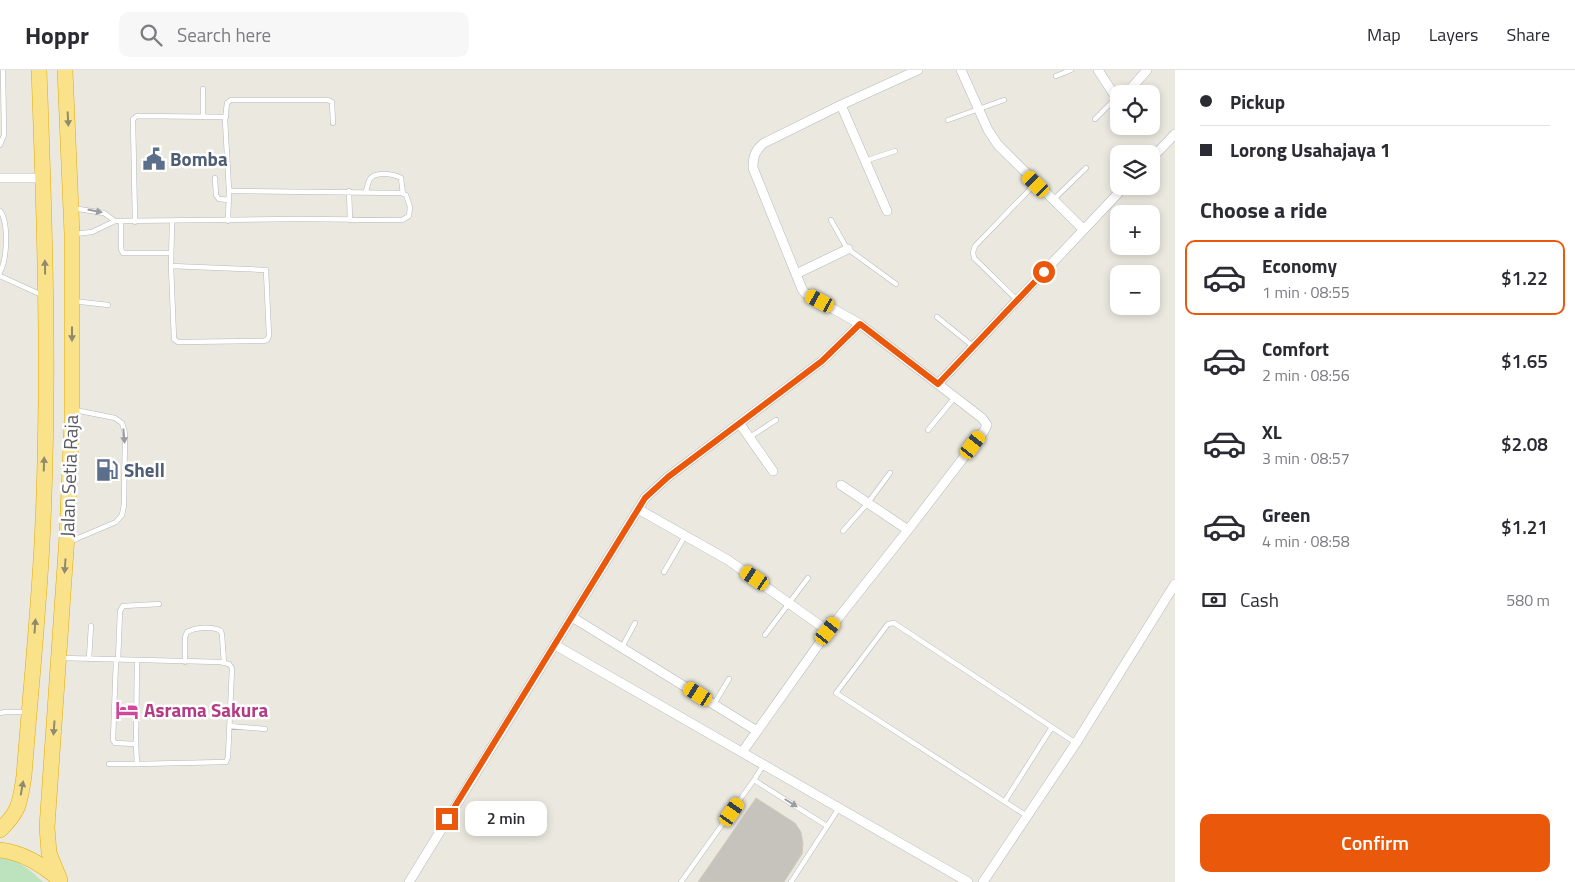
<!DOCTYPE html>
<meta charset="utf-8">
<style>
body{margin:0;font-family:"Titillium Web",sans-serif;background:#f7f7f7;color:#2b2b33;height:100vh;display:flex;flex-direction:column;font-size:19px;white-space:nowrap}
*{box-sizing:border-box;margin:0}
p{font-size:16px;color:#7c7c81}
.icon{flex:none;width:28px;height:28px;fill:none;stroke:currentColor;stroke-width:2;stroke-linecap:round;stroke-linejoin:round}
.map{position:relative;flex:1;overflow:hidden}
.panel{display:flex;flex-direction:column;background:#fff;width:400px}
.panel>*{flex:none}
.hud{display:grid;align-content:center;height:110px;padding:0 25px;background:#fff}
.controls{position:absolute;left:1110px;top:15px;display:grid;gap:10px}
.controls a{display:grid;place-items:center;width:50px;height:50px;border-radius:10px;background:#fff;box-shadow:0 2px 8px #0003;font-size:25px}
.end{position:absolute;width:22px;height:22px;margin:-11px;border:6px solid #ea580c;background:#fff;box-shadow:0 0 0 2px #fff}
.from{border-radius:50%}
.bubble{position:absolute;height:35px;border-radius:10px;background:#fff;box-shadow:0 2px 8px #0003;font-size:16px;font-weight:600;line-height:35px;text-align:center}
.car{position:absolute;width:15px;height:30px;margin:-15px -8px;border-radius:6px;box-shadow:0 0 4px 1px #0007;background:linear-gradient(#f5c518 24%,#345 0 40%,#f5c518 0 76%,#345 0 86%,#f5c518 0)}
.hud b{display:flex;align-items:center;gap:18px;height:48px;font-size:19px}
.hud b+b{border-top:1px solid #e1e1e2}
.hud i{width:12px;height:12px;background:#2b2b33}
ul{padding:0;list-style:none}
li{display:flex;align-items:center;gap:15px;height:75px;margin:0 10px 8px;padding:0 15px;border:2px solid transparent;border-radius:10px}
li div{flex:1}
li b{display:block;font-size:19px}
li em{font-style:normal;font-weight:600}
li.active{border-color:#ea580c}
li>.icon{width:45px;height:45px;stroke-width:1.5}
h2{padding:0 25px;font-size:22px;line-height:60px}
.pay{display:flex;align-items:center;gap:12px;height:55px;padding:0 25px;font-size:19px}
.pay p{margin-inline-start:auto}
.cta{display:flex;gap:10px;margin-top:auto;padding:10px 25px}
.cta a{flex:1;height:58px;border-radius:10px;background:#ea580c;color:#fff;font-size:20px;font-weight:600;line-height:58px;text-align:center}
header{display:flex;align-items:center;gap:30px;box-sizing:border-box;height:70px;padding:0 25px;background:#fff;border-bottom:1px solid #e1e1e2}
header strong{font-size:24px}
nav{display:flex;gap:28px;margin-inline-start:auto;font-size:18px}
.search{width:350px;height:45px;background:#f7f7f7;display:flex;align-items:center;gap:12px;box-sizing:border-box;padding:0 18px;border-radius:10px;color:#7c7c81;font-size:19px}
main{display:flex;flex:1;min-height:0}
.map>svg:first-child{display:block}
.green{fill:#bce3be}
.building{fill:#c6c3bd;stroke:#cfcbbe}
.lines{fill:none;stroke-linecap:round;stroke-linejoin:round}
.lane-casing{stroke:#b5b7bc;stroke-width:5.5}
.street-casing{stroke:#b5b7bc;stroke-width:10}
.highway-casing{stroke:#e3aa08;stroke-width:16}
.lane{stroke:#fff;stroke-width:4.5}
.street{stroke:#fff;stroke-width:9}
.highway{stroke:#f9e289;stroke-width:15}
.oneway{fill:#908a6e}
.oneway2{fill:#9b9da0}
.route{stroke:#ea580c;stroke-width:6}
.labels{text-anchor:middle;stroke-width:5;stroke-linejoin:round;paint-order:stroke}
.service-label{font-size:19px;font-weight:bold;fill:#4e5e75;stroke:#fff;text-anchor:start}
.street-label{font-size:19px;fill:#585b60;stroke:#fff}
.hotel-label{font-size:19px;font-weight:bold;fill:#b23c85;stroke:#fff;text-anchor:start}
</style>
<header>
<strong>Hoppr</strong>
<div class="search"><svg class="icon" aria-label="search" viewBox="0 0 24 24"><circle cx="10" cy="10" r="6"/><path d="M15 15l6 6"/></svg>Search here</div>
<nav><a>Map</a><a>Layers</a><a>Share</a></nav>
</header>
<main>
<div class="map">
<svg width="1175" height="812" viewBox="0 0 1175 812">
<rect width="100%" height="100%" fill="#ebe9df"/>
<path class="green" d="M 0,787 C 19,790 29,799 43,812 L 0,812 Z"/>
<path class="building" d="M 756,728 L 795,753 L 801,762 L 803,773 L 802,784 L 784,812 L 698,812 Z"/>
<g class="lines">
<defs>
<path id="lane" d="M 1056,6 L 1071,0
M 203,47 L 203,19
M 1095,49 L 1118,26
M 948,50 L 1004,30
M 0,75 L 4,65 L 3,0
M 865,91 L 895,81
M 215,108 L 216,125 L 219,129 L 229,130
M 349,121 L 350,150
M 366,121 C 367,118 368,112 370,109 C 375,101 394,104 401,108 L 403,124
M 1053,130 L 1086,98
M 72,138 L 104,143 L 115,151
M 0,141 C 9,152 7,190 0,202
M 831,150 L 845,175 L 848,179 L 896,214
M 228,151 L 229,120
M 121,152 L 121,179 L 123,183 L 171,183
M 135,152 L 133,49 L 137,46 L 226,47
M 74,164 L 92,162 L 115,151 L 299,149 L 402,150 L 409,146 L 410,137 L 406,125 L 401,123 L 232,121 L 229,120 L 225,50 L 227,33 L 231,30 L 328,30 L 332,32 L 333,53
M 171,196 L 266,200 L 269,266 L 267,270 L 263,271 L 178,272 L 174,269 L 171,196 L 172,152
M 0,206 L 42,225
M 1017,230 L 974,188 L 973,182 L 975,176 L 1036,113
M 73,231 L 108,235
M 937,247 L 974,277
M 928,360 L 955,327
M 750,367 L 776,350
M 843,461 L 867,434 L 890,403
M 69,472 L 116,452 L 122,445 L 124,435 L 125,363 L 122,353 L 115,348 L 75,340
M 664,502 L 685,466
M 765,565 L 808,508
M 622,577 L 635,553
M 62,588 L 220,592 L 229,594 L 232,598 L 228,687 L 226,692 L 137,694 L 136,674 L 115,673 L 113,670 L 116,590
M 89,589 L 91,556
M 118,590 L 120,541 L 123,536 L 159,534
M 185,592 L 185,567 L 187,562 C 196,557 213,556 221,561 L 222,565 L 224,593
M 714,634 L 729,609
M 0,643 L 5,642 L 26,642
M 229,656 L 265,659
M 136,674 L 137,590
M 109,694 L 137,694
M 754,710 L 827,756
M 1005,731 L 1052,657
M 1027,746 L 836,623 L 888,554 L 894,553 L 1076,673
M 681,812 L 754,710 L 764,694
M 791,812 L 839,738"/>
<path id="street" d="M 961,0 L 988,60 L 998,75 L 1083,159
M 1098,0 L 1113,23 L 1119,26
M 1126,24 L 1147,0
M 841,35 L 887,141
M 1151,89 L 1175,64
M 0,108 L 43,108
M 796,204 L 848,179
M 938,314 L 1125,116
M 740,354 L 773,401
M 841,415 L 908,460
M 638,439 L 728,490 L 828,561
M 572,547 L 757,661
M 555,575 L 968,812
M 743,681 L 828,561 L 908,460 L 984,361 L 987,355 L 982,348 L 860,254 L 805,223 L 802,219 L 753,98 C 753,87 755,80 764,73 L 841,35 L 918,0
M 409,812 L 645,428 L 668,407 L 822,291 L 860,254
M 983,812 L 1076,673 L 1175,514"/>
<path id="highway" d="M 0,760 C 20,741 20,732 24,706 C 30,628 38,550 42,473 C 50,315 45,157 39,0
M 0,780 C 24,783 40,794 58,808
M 60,810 L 49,783 L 47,757 L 67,466 L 72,350 L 72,164 L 65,0"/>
</defs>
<use href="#lane" class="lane-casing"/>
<use href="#street" class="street-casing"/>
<use href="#highway" class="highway-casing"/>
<use href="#lane" class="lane"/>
<use href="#street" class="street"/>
<use href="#highway" class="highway"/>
</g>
<defs><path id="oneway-solid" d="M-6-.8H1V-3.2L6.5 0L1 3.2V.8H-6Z" transform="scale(1.25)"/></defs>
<g class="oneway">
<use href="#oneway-solid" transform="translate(68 49) rotate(87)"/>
<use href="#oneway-solid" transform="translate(45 197) rotate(-91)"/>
<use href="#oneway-solid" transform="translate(72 264) rotate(90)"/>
<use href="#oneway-solid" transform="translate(44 394) rotate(-88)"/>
<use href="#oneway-solid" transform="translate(65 496) rotate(94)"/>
<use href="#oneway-solid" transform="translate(35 556) rotate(-86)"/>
<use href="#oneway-solid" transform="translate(54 658) rotate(94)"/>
<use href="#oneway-solid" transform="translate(22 718) rotate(-80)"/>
</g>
<g class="oneway2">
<use href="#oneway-solid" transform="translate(95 141) rotate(11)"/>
<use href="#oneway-solid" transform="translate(124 366) rotate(85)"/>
<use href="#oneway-solid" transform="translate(791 733) rotate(32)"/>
</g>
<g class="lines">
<path class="route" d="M 447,749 L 645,428 L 668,407 L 822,291 L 860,254 L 938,314 L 1044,202"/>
</g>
<defs>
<symbol id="civic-bare" viewBox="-9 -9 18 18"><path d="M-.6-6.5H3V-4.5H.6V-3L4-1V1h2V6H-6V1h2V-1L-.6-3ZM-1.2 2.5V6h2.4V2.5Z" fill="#5c6f8a" stroke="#fff" stroke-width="2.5" paint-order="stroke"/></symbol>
<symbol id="fuel-bare" viewBox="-9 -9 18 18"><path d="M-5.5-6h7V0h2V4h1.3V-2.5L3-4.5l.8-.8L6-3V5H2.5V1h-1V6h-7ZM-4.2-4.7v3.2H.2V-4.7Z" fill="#5c6f8a" stroke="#fff" stroke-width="2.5" paint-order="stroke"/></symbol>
<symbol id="hotel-bare" viewBox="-9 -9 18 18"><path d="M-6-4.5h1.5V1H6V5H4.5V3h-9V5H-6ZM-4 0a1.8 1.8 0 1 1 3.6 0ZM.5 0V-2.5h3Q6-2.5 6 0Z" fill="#d1479c" stroke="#fff" stroke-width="2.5" paint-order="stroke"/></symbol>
</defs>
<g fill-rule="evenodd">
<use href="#civic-bare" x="138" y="73" width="32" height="32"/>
<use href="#fuel-bare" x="91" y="384" width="32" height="32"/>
<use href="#hotel-bare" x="111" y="624" width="32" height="32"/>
</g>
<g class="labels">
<g class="service-label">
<text x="170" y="96">Bomba</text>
<text x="124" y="407">Shell</text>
</g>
<g class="street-label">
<text transform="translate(69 406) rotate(-88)" y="7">Jalan Setia Raja</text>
</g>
<g class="hotel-label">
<text x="144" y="647">Asrama Sakura</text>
</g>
</g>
</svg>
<div class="controls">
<a><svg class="icon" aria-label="locate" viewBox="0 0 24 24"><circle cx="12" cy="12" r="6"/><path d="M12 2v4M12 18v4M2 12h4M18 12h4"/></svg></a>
<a><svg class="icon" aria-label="layers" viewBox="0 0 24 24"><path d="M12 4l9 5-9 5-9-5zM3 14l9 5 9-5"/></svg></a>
<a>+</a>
<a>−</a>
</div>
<i class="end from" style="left:1044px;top:202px"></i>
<i class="end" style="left:447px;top:749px"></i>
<div class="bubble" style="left:465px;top:731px;width:82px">2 min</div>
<i class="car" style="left:1036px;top:114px;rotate:314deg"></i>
<i class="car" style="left:820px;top:231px;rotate:298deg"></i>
<i class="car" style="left:973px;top:375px;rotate:37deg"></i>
<i class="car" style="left:755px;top:508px;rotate:304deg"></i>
<i class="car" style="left:828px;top:561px;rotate:38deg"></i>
<i class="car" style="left:698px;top:624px;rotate:302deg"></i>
<i class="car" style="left:732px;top:742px;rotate:35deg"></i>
</div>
<section class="panel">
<div class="hud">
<b><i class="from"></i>Pickup</b>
<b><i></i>Lorong Usahajaya 1</b>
</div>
<h2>Choose a ride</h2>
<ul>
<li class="active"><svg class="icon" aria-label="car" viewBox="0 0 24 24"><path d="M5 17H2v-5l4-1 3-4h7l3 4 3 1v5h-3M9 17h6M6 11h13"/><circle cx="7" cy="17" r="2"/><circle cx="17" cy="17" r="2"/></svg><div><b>Economy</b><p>1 min · 08:55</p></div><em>$1.22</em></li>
<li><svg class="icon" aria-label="car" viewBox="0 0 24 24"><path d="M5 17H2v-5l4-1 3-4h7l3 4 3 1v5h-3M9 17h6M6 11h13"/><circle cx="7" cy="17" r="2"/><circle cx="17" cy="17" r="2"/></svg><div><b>Comfort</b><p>2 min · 08:56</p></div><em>$1.65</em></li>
<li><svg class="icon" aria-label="car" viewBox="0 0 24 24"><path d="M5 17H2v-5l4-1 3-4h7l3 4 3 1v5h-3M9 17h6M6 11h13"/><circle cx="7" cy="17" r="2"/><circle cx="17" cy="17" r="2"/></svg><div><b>XL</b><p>3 min · 08:57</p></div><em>$2.08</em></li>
<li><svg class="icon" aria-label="car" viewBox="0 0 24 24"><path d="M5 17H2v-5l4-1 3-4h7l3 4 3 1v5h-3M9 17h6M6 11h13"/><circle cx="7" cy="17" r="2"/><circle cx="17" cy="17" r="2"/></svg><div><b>Green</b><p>4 min · 08:58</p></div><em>$1.21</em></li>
</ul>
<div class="pay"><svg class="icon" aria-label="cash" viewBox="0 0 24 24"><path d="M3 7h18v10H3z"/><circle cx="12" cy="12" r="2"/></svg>Cash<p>580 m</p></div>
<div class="cta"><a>Confirm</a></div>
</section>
</main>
